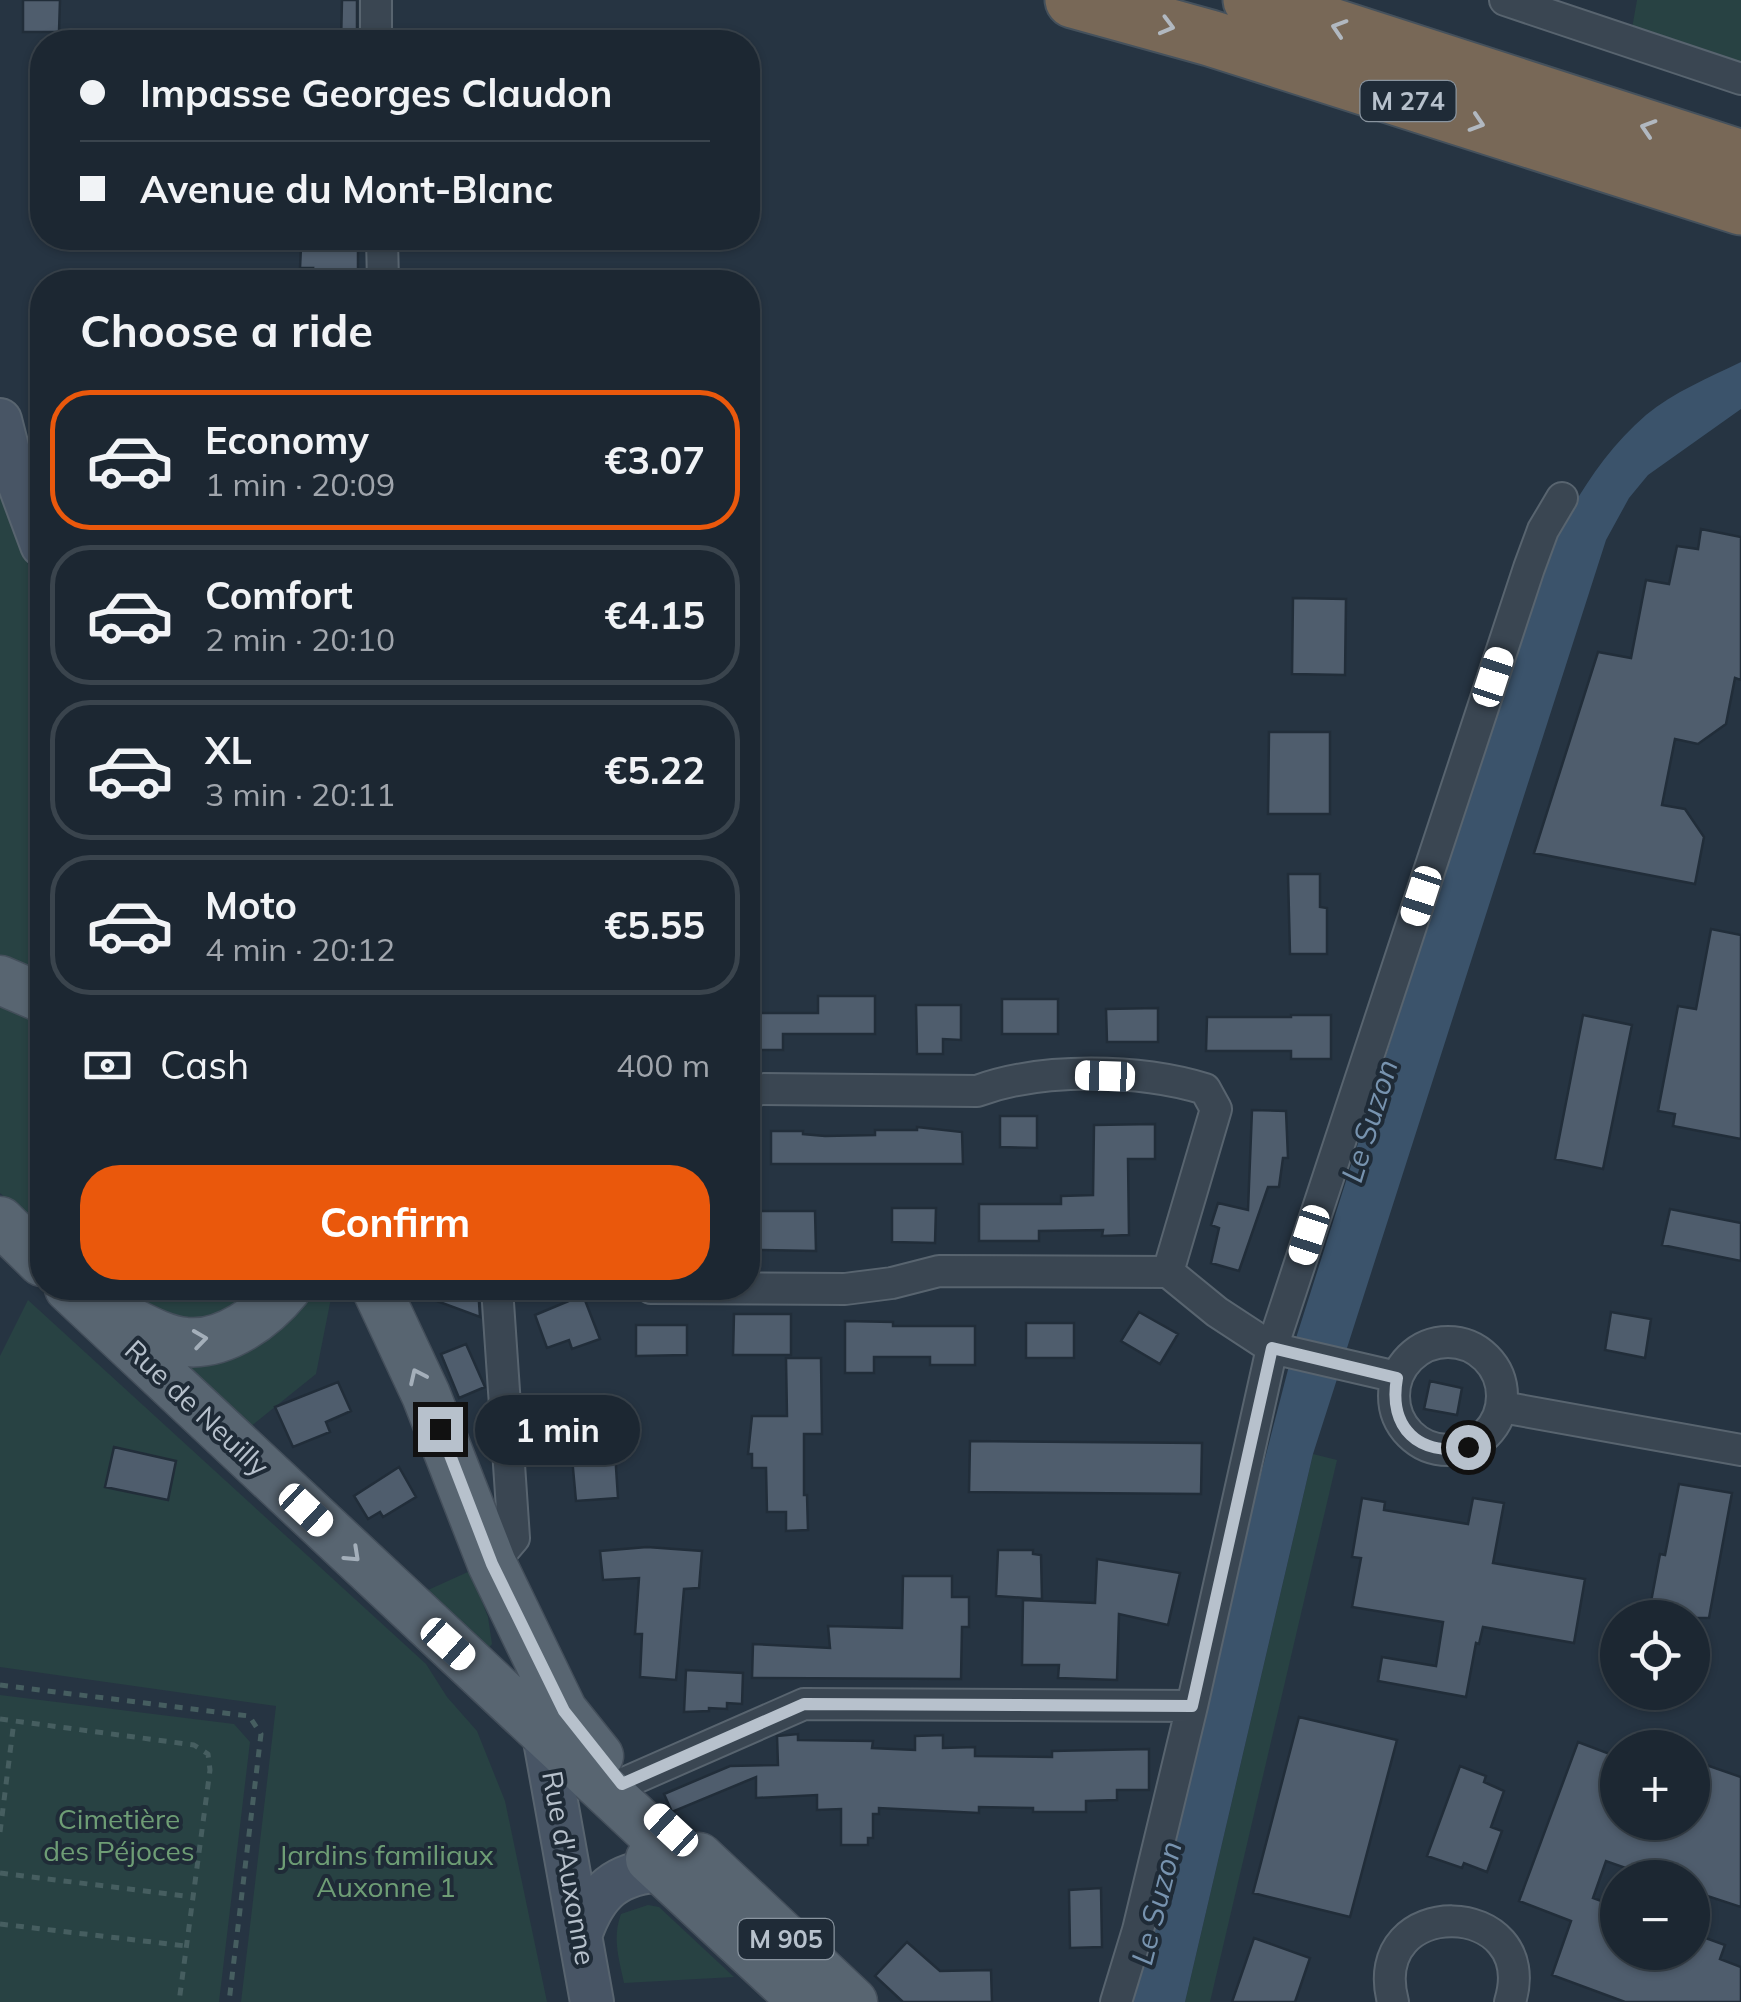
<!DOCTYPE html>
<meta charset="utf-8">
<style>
body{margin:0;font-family:Mulish,sans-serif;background:#29333e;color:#f1f3f6;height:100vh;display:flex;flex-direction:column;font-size:38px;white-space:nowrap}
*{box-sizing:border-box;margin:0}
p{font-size:32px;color:#a0a5ac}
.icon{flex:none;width:55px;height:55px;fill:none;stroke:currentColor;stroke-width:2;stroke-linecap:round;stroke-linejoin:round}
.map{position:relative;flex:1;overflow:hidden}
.sheet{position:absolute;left:30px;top:270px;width:730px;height:1030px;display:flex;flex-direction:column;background:#1c2732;border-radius:40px;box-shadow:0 2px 8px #0004,0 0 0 2px #3a444d}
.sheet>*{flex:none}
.top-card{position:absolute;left:30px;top:30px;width:730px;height:220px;border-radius:40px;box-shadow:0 2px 8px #0004,0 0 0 2px #3a444d;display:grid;align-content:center;height:220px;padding:0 50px;background:#1c2732}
.fabs{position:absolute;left:1600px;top:1600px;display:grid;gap:20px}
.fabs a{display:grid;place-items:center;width:110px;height:110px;border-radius:50%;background:#1c2732;box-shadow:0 2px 8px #0004,0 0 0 2px #3a444d;font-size:50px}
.end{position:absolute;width:45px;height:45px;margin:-22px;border:12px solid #b7c1cc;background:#111;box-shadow:0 0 0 5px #111}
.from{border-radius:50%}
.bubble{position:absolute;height:70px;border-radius:35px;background:#1c2732;box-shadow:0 2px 8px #0004,0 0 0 2px #3a444d;font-size:32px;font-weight:700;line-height:70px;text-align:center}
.car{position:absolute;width:30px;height:60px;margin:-30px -15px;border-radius:12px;box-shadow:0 0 8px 2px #0007;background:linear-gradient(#fff 24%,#345 0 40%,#fff 0 76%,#345 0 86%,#fff 0)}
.top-card b{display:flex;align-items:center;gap:35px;height:95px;font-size:38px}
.top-card b+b{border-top:2px solid #3a444d}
.top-card i{width:25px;height:25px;background:#f1f3f6}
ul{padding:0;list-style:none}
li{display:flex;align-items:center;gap:30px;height:140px;margin:0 20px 15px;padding:0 30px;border:5px solid #3a444d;border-radius:40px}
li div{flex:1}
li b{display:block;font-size:38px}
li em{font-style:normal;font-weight:700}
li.selected{border-color:#ea580c}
li>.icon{width:90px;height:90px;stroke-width:1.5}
h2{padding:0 50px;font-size:45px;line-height:120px}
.pay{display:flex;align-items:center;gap:25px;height:110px;padding:0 50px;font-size:38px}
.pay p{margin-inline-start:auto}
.button{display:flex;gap:20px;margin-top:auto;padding:20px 50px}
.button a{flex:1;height:115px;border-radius:40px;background:#ea580c;color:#fff;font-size:40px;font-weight:700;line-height:115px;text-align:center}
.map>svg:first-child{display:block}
.green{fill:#284243}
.water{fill:#3b536b}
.building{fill:#4f5d6d;stroke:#212d39;stroke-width:2.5}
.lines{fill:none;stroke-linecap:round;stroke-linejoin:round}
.street-casing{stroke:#58646f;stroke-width:34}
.secondary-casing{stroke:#58646f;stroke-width:46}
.primary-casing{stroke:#444f5b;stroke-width:51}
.highway-casing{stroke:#45515c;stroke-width:59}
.path{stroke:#465e60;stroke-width:5;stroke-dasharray:8 8;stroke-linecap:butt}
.street{stroke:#3a4652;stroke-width:30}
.secondary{stroke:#485565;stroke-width:42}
.primary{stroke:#586571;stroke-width:48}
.highway{stroke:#786857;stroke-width:55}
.oneway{stroke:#b1b8c0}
.oneway2{stroke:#a4afba}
.route{stroke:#b7c1cc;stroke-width:12}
.labels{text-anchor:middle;stroke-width:8;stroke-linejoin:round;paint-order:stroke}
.shield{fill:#1f2b37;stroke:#89949f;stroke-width:2.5}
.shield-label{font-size:25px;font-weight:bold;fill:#b7c1cc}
.street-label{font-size:28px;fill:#b7c1cc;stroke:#1f2b37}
.park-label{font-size:28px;fill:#6e9d75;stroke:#1f2b37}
.water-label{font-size:30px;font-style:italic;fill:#7793af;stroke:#1f2b37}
</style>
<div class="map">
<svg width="1741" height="2002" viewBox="0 0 1741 2002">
<rect width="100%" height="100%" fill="#263442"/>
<path class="green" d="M 1637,0 L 1741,0 L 1741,69 L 1631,34 Z
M 0,480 L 42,607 L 42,979 L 0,961 Z
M 0,996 L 42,1014 L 42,1229 L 0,1193 Z
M 110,1288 L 266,1288 L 198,1328 L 125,1300 Z
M 302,1288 L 333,1288 L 316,1374 L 245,1431 L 157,1349 Z
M 28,1300 L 426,1664 L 447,1697 L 477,1731 L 505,1801 L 547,2002 L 241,2002 L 276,1706 L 0,1667 L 0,1356 Z
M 1313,1454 L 1337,1460 L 1210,2002 L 1185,2002 Z
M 470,1571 L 488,1617 L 492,1644 L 487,1650 L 417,1595 Z
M 0,1695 L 234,1724 L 250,1742 L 219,2002 L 0,2002 Z
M 648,1905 L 659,1907 L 734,1977 L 624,1983 C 619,1959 612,1938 621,1914 Z"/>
<path class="water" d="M 1741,362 L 1741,409 L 1648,475 L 1629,498 L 1606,540 L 1313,1454 L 1185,2002 L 1124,2002 L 1297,1335 L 1539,575 C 1564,517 1597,457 1646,415 C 1674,392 1708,378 1741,362 Z"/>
<path class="building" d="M 23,0 L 60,0 L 59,32 L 23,32 Z
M 342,0 L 357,0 L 357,42 L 341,42 Z
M 329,245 L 358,245 L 358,273 L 312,273 L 313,268 L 300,268 L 301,247 Z
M 1701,529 L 1741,537 L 1741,680 L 1735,678 L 1726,724 L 1698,744 L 1675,739 L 1662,805 L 1685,809 L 1704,837 L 1695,884 L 1534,853 L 1598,652 L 1631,658 L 1646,580 L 1669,584 L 1677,546 L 1698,549 Z
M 1293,598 L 1346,599 L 1345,675 L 1292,674 Z
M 1269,732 L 1330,732 L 1330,814 L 1268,814 Z
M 1288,874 L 1320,874 L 1320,907 L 1327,908 L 1327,954 L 1290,954 Z
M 1711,929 L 1741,935 L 1741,1139 L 1673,1126 L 1675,1114 L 1658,1111 L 1678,1006 L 1696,1009 Z
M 818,996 L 875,996 L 875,1034 L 783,1034 L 783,1050 L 748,1050 L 748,1013 L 818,1013 Z
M 1002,999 L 1058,999 L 1058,1034 L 1002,1034 Z
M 916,1005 L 961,1005 L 961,1040 L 943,1039 L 943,1054 L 917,1054 Z
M 1158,1008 L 1158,1042 L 1107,1042 L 1106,1009 Z
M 1291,1015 L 1331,1015 L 1331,1059 L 1291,1059 L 1291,1051 L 1206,1051 L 1207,1017 L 1291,1017 Z
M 1583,1015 L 1632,1025 L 1603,1169 L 1555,1159 Z
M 1252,1110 L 1286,1111 L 1288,1158 L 1283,1158 L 1279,1187 L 1268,1187 L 1239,1271 L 1211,1263 L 1219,1228 L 1211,1225 L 1218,1203 L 1248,1210 Z
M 1000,1116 L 1037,1116 L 1037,1148 L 1000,1147 Z
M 1155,1124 L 1155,1159 L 1128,1159 L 1129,1235 L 1102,1236 L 1103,1230 L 1039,1231 L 1039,1241 L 979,1241 L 979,1204 L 1061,1204 L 1061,1196 L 1093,1195 L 1094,1125 Z
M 917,1127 L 962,1132 L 963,1164 L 771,1164 L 771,1131 L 803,1131 L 803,1134 L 825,1136 L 875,1135 L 875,1130 L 917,1130 Z
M 892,1208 L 936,1208 L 935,1243 L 892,1242 Z
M 1670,1209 L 1741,1223 L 1741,1261 L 1662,1245 Z
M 748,1211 L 815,1211 L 816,1251 L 760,1250 L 760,1245 L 748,1245 Z
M 408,1288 L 478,1288 L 480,1317 L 407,1290 Z
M 583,1295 L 600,1339 L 572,1349 L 569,1340 L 547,1348 L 535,1315 Z
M 1139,1312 L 1178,1334 L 1160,1364 L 1121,1341 Z
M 1611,1312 L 1651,1319 L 1645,1358 L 1605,1350 Z
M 734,1314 L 791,1314 L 791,1355 L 733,1355 Z
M 845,1321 L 893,1322 L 893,1326 L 975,1326 L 975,1365 L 930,1365 L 930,1357 L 874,1357 L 874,1373 L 845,1373 Z
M 1026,1323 L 1074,1323 L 1074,1358 L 1026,1358 Z
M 636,1325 L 687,1325 L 687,1355 L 636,1356 Z
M 466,1344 L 485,1387 L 459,1398 L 441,1354 Z
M 786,1358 L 821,1358 L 822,1434 L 804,1434 L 804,1495 L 807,1495 L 808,1530 L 786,1531 L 786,1512 L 767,1512 L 766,1468 L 752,1468 L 752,1454 L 748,1454 L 752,1416 L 787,1416 Z
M 1430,1381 L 1462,1388 L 1457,1415 L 1424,1409 Z
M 338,1382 L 351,1411 L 326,1422 L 330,1432 L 293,1447 L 275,1407 Z
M 558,1405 L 612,1406 L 618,1498 L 576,1501 L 570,1436 L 561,1436 Z
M 970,1441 L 1202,1443 L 1201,1494 L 969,1492 Z
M 114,1447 L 176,1461 L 168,1500 L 105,1487 Z
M 399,1467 L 416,1497 L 383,1517 L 380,1512 L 368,1519 L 354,1496 Z
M 1679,1484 L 1732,1493 L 1709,1618 L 1654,1618 L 1656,1608 L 1650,1607 L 1660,1554 L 1665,1555 Z
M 1362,1498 L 1385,1502 L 1384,1510 L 1468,1524 L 1473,1498 L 1504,1503 L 1493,1563 L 1585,1579 L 1574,1643 L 1483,1627 L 1479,1644 L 1476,1643 L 1466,1697 L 1378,1681 L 1382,1657 L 1436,1666 L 1443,1622 L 1352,1607 L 1361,1558 L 1352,1557 Z
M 647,1547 L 702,1551 L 699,1588 L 684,1589 L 676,1680 L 640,1677 L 642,1634 L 635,1634 L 639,1578 L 603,1580 L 600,1551 Z
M 998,1550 L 1033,1550 L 1033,1554 L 1041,1555 L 1042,1599 L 996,1596 Z
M 1097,1559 L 1180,1573 L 1168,1625 L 1119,1614 L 1117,1680 L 1058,1678 L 1059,1665 L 1022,1665 L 1023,1600 L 1095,1603 Z
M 903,1576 L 952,1576 L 952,1597 L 969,1597 L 969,1627 L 962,1627 L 961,1679 L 752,1678 L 753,1644 L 830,1648 L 828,1626 L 902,1628 Z
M 686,1670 L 743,1673 L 742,1704 L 727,1703 L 727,1709 L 709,1708 L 709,1711 L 684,1712 Z
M 1299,1717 L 1397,1740 L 1350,1917 L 1253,1893 Z
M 798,1734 L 798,1740 L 873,1741 L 872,1748 L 915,1750 L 915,1736 L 943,1735 L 943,1748 L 975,1747 L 975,1756 L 1052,1757 L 1052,1751 L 1149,1749 L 1149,1790 L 1117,1790 L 1117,1800 L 1086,1801 L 1086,1812 L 1033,1812 L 1033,1808 L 979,1807 L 979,1813 L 879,1808 L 879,1814 L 873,1814 L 873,1838 L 868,1838 L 868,1845 L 841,1845 L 841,1809 L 817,1810 L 817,1795 L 756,1798 L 756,1777 L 672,1812 L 664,1794 L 730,1766 L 778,1765 L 777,1736 Z
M 1578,1742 L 1618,1757 L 1618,1822 L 1692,1822 L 1692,1760 L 1741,1777 L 1741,1907 L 1692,1891 L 1692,1878 L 1654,1878 L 1606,1861 L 1593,1898 L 1618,1907 L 1618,1952 L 1692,1952 L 1692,1933 L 1725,1945 L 1720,1959 L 1741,1967 L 1741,2002 L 1625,2002 L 1552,1975 L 1571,1921 L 1519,1901 Z
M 1460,1766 L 1486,1776 L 1484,1782 L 1504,1791 L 1491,1827 L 1502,1831 L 1487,1872 L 1464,1863 L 1462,1868 L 1427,1856 Z
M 1101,1888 L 1102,1947 L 1070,1948 L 1069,1890 Z
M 1254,1938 L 1310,1958 L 1295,2002 L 1232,2002 Z
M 907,1942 L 940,1971 L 991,1970 L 992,2002 L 903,2002 L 875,1976 Z"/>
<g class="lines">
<defs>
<path id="street" d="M 376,0 L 376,42
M 1505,0 L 1741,79
M 382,238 L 383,282
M 748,1089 L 977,1091 C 1042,1067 1140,1069 1205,1089 L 1216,1109 L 1168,1272
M 651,1288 L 845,1289 L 892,1283 L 939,1271 L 1168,1272 L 1217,1312 L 1272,1348 L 1397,1377
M1394 1396a54 54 0 1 1 108 0a54 54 0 1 1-108 0Z
M 1502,1407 L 1741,1450
M 492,1564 L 514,1538 L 497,1288
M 622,1784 L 804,1704 L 1192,1706
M 1116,2002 L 1138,1930 L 1192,1706 L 1272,1348 L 1529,568 L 1543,530 L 1562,498
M 1393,2002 C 1364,1892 1542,1897 1510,2002"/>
<path id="secondary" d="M 0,420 L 10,459 L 42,545
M 544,1735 L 592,2002
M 581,1933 C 596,1891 616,1873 662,1870"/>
<path id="primary" d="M 0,980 L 42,998
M 0,1221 L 42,1262
M 69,1288 L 677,1857 L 720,1877
M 376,1288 L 426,1395 L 492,1564 L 563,1711 L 599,1756
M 113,1313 C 135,1323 161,1340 186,1342 C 225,1346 264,1316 287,1288
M 699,1857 L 853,2002
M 650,1859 L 804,2002"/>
<path id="highway" d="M 1073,0 L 1210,38 L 1741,207
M 1251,0 L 1741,158"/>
</defs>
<use href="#street" class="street-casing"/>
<use href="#secondary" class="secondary-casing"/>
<use href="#primary" class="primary-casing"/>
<use href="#highway" class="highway-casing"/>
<path class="path" d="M 0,1685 L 249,1716 L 261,1734 L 229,2002
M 0,1719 L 194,1745 L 208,1754 L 210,1770 L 179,2002
M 0,1832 L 14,1721
M 0,1873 L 193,1897
M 0,1924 L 186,1946"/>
<use href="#street" class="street"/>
<use href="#secondary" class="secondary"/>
<use href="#primary" class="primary"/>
<use href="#highway" class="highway"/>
</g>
<defs><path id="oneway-chevron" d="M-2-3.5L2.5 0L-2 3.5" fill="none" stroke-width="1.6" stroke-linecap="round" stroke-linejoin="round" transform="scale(2.5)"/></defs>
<g class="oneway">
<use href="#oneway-chevron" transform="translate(1167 26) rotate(15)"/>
<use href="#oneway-chevron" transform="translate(1339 28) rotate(-162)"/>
<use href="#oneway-chevron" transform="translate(1477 123) rotate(18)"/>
<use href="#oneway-chevron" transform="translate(1648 128) rotate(-162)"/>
</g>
<g class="oneway2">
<use href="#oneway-chevron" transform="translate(200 1339) rotate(-8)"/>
<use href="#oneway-chevron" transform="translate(417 1376) rotate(-115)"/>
<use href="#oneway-chevron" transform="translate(353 1555) rotate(43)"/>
</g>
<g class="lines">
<path class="route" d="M 440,1429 L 492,1564 L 564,1711 L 622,1784 L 804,1704 L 1192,1706 L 1272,1348 L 1397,1378 C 1388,1428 1419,1457 1468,1447"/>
</g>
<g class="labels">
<g class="shield">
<rect x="1360.5" y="81" width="95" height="40" rx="8"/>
<rect x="738.5" y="1919" width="95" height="40" rx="8"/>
</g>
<g class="shield-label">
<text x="1408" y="110">M 274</text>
<text x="786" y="1948">M 905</text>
</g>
<g class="street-label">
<text transform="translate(197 1408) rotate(43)" y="10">Rue de Neuilly</text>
<text transform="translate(569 1868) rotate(80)" y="10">Rue d'Auxonne</text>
</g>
<g class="park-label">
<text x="119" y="1829">Cimetière<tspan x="119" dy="32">des Péjoces</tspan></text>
<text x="386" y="1865">Jardins familiaux<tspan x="386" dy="32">Auxonne 1</tspan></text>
</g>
<g class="water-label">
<text transform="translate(1370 1121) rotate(-73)" y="10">Le Suzon</text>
<text transform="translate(1157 1903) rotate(-76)" y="10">Le Suzon</text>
</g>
</g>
</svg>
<div class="fabs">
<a><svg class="icon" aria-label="locate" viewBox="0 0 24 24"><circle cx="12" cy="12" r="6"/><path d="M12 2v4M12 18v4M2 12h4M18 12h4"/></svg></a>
<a>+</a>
<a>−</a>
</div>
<i class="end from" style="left:1468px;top:1447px"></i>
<i class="end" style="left:440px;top:1429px"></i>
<div class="bubble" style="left:475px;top:1395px;width:165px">1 min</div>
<i class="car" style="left:1493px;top:677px;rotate:18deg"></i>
<i class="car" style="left:1421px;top:896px;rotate:198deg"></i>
<i class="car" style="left:1105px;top:1076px;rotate:272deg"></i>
<i class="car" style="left:1309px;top:1235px;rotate:198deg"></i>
<i class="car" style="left:306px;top:1510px;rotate:133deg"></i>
<i class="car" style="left:448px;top:1644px;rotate:132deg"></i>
<i class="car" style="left:671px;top:1830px;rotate:313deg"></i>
<div class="top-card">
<b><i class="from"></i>Impasse Georges Claudon</b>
<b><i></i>Avenue du Mont-Blanc</b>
</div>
<section class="sheet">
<h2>Choose a ride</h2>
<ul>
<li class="selected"><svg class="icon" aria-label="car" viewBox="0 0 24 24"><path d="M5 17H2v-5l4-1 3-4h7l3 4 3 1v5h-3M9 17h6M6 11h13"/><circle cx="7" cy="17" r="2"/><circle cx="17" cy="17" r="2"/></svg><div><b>Economy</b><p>1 min · 20:09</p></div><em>€3.07</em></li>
<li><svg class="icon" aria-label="car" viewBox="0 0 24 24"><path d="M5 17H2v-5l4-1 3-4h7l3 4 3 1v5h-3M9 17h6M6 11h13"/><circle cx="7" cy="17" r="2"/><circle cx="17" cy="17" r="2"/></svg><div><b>Comfort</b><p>2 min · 20:10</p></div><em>€4.15</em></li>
<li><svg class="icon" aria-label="car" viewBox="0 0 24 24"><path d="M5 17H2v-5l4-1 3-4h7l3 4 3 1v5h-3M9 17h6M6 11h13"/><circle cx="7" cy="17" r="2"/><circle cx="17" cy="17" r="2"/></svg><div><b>XL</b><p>3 min · 20:11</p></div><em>€5.22</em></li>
<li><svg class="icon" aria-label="car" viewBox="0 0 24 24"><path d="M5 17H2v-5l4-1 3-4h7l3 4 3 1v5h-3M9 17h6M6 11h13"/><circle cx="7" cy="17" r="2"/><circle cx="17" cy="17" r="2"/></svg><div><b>Moto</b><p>4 min · 20:12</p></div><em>€5.55</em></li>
</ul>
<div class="pay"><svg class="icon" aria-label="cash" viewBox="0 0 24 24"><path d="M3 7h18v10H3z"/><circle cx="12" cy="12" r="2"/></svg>Cash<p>400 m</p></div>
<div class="button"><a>Confirm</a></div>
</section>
</div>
